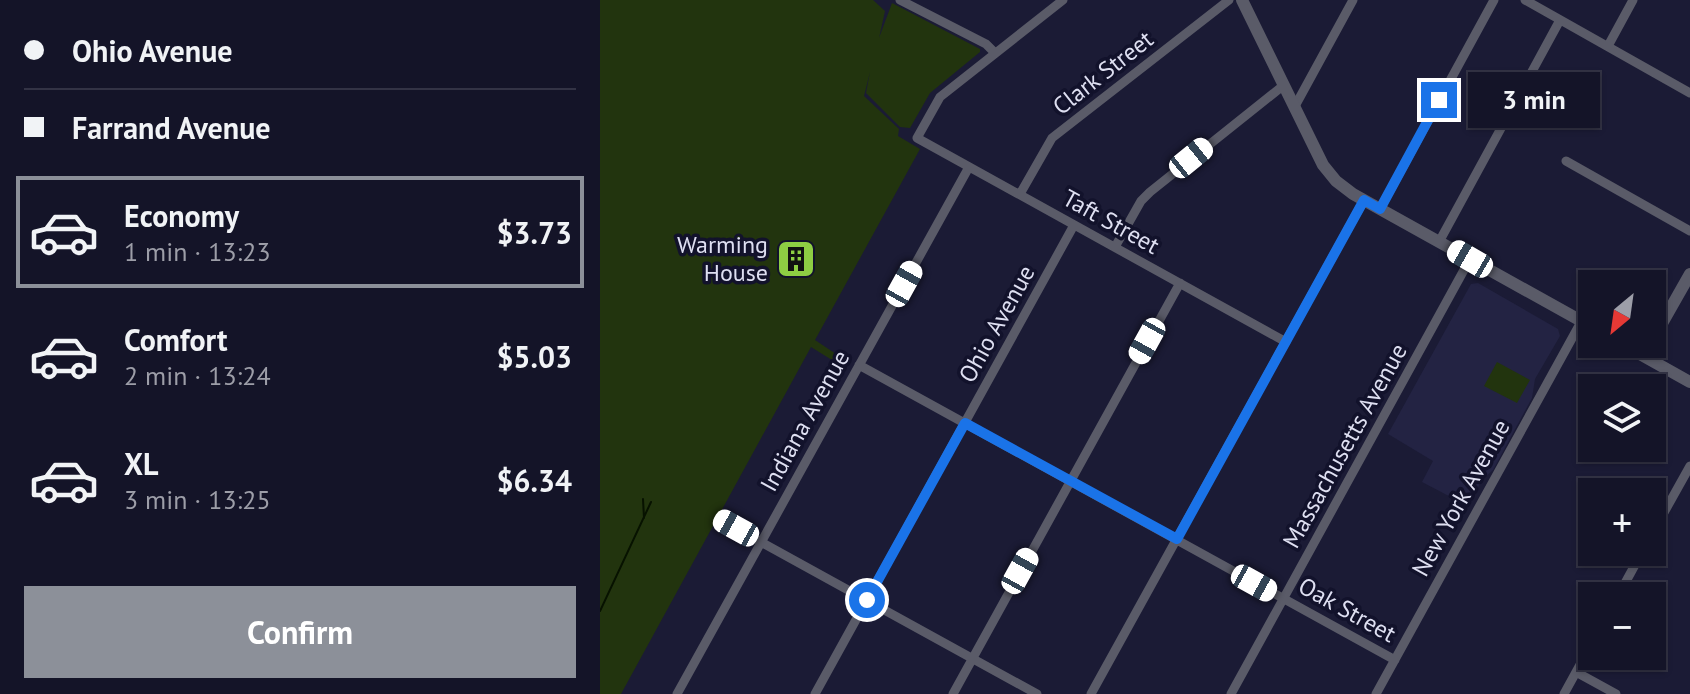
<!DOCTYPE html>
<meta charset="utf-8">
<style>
body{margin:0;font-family:"PT Sans",sans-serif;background:#1d1d30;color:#f1f3f6;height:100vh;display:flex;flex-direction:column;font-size:30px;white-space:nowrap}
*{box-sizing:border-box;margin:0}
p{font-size:26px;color:#9d9ea8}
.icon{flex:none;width:44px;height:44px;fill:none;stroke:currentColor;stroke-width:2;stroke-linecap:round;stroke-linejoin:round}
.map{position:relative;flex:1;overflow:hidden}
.sheet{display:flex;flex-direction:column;background:#141428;width:600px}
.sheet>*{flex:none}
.banner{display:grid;align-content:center;height:176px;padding:0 24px;background:#141428}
.needle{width:52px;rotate:209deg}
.buttons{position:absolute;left:978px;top:270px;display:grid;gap:16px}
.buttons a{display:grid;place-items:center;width:88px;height:88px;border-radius:0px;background:#141428;box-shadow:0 2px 6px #0004,0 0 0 2px #333345;font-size:40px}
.end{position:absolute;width:36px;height:36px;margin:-18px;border:10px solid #1a73e8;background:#fff;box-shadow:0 0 0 4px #fff}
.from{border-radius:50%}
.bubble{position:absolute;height:56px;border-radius:0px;background:#141428;box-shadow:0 2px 6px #0004,0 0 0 2px #333345;font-size:26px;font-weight:700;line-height:56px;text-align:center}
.car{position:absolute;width:24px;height:48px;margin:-24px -12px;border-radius:10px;box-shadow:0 0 6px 2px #0007;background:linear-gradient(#fff 24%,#345 0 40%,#fff 0 76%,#345 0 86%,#fff 0)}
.banner b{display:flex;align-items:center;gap:28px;height:76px;font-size:30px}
.banner b+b{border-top:2px solid #333345}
.banner i{width:20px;height:20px;background:#f1f3f6}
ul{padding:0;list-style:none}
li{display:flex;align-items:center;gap:24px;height:112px;margin:0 16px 12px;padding:0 8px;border:4px solid transparent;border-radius:0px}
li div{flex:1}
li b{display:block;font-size:30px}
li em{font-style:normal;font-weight:700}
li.current{border-color:#8c9099}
li>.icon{width:72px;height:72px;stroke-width:1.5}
.action{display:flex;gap:16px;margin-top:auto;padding:16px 24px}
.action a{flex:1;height:92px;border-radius:0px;background:#8c9099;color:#fff;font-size:32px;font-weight:700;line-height:92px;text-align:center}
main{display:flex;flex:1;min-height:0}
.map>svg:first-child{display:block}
.built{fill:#232343}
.green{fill:#22340e}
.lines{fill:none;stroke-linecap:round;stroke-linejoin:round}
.stream{stroke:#071200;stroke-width:2}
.minor{stroke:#5a5b68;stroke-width:9}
.tertiary{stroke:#5a5b68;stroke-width:12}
.route{stroke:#1a73e8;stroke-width:10}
.labels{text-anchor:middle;stroke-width:7;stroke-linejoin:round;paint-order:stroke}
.street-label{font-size:24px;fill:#dedff1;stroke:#12122b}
.poi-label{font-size:24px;fill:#dedff1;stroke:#12122b;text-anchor:end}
</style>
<main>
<section class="sheet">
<div class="banner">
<b><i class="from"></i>Ohio Avenue</b>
<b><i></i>Farrand Avenue</b>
</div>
<ul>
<li class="current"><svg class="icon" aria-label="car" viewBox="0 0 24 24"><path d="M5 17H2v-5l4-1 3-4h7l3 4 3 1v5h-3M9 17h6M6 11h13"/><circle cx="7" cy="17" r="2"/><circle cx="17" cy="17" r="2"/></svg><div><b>Economy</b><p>1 min · 13:23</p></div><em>$3.73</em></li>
<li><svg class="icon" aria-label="car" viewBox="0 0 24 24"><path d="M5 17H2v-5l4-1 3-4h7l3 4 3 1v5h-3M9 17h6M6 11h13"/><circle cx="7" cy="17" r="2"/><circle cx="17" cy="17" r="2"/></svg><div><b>Comfort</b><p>2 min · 13:24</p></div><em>$5.03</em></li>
<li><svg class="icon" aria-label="car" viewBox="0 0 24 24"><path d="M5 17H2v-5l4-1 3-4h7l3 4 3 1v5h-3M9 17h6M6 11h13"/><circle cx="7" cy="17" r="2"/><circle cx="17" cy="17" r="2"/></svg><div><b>XL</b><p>3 min · 13:25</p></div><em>$6.34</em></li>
</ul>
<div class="action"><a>Confirm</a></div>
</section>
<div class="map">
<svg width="1090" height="694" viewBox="0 0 1090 694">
<rect width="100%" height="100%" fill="#1b1b35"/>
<path class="built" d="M 878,283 L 958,329 L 960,336 L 935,379 L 932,398 L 893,470 L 882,480 L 868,506 L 822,482 L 833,461 L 788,434 L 871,284 Z"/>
<path class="green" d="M 0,0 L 273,0 L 285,11 L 279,38 L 292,3 L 380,49 L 380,52 L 330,93 L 310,128 L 300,127 L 266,93 L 270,72 L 264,96 L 299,129 L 298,136 L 320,149 L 215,340 L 242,358 L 240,365 L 211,347 L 21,694 L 0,694 Z
M 897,362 L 930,380 L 917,403 L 884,386 Z"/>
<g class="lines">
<path class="stream" d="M 43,499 L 44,518
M 0,611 L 51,502"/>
<path class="minor" d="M 300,0 L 386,44 L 395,53
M 463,0 L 340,97 L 317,138 L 686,342
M 925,0 L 1090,93
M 1008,46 L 1033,0
M 694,108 L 753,0
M 966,161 L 1090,231
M 420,194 L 452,138 L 629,0
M 780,209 L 894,0
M 839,242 L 960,20
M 515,247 L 541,201 L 550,192 L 684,85
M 259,365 L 795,660
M 119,519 L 437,694
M 1052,534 L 1090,466
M 1018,596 L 1042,552
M 976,672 L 1016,694
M 77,694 L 369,167
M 215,694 L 474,225
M 353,694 L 580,283
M 491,694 L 764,200
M 631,694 L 870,259
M 776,694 L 981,322
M 964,694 L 992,643"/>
<path class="tertiary" d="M 642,0 L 723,165 L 736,181 L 753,194 L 992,327
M 1052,341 L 1090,274
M 1022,344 L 1090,382"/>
</g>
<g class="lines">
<path class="route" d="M 267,600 L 365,423 L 577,539 L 764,200 L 780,209 L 839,100"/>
</g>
<defs>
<symbol id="building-square" viewBox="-11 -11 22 22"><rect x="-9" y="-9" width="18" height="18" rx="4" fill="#8ece43" stroke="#12122b"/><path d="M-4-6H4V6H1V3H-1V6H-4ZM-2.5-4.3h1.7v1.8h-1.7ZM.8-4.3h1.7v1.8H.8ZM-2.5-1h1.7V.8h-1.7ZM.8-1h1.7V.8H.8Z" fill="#111"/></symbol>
</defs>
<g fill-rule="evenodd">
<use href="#building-square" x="174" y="237" width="44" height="44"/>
</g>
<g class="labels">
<g class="street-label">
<text transform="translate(503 73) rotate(-38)" y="8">Clark Street</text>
<text transform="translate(511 222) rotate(29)" y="8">Taft Street</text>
<text transform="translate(397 324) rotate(-61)" y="8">Ohio Avenue</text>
<text transform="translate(205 421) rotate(-61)" y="8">Indiana Avenue</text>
<text transform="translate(745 446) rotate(-61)" y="8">Massachusetts Avenue</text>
<text transform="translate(861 498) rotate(-61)" y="8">New York Avenue</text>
<text transform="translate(747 610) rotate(29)" y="8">Oak Street</text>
</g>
<g class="poi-label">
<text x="168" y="253">Warming<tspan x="168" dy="28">House</tspan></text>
</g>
</g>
</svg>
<div class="buttons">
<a><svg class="needle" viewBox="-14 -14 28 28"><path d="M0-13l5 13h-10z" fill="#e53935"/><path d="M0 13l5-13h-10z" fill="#9d9ea8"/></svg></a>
<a><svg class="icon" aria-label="layers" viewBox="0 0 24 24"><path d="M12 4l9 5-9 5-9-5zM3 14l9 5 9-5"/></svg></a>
<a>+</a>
<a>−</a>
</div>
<i class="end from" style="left:267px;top:600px"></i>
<i class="end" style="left:839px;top:100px"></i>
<div class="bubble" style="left:868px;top:72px;width:132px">3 min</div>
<i class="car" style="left:591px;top:158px;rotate:51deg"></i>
<i class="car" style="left:870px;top:259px;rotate:300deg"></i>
<i class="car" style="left:304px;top:284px;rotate:29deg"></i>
<i class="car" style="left:547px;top:341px;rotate:209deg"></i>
<i class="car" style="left:136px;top:528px;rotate:299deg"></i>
<i class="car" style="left:420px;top:571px;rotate:29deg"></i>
<i class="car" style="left:654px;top:583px;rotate:119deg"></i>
</div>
</main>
